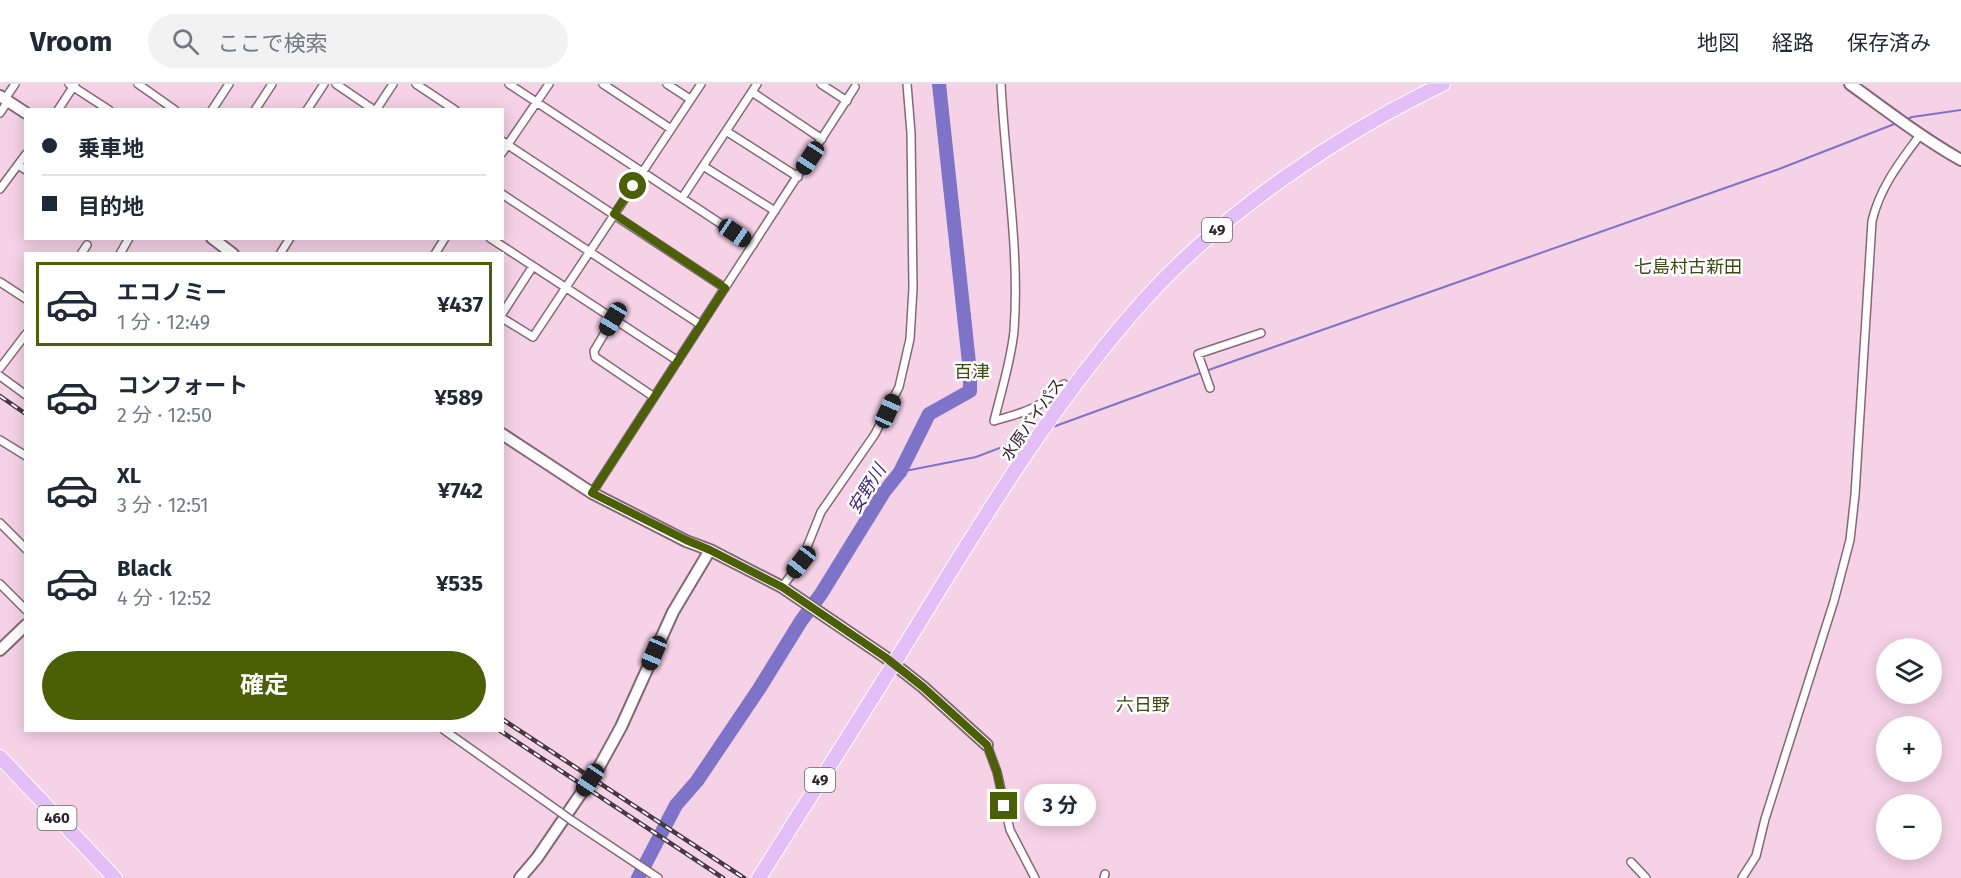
<!DOCTYPE html>
<html lang="ja">
<meta charset="utf-8">
<style>
body{margin:0;font-family:"Fira Sans","Noto Sans JP",sans-serif;background:#f2f2f3;color:#1f2937;height:100vh;display:flex;flex-direction:column;font-size:22px;white-space:nowrap}
*{box-sizing:border-box;margin:0}
p{font-size:20px;color:#747a83}
.icon{flex:none;width:33px;height:33px;fill:none;stroke:currentColor;stroke-width:2;stroke-linecap:round;stroke-linejoin:round}
.map{position:relative;flex:1;overflow:hidden}
.side{position:absolute;left:24px;top:168px;width:480px;height:480px;display:flex;flex-direction:column;background:#fff;border-radius:0px;box-shadow:0 3px 15px #0003}
.side>*{flex:none}
.banner{position:absolute;left:24px;top:24px;width:480px;height:132px;border-radius:0px;box-shadow:0 3px 15px #0003;display:grid;align-content:center;height:132px;padding:0 18px;background:#fff}
.controls{position:absolute;left:1876px;top:554px;display:grid;gap:12px}
.controls a{display:grid;place-items:center;width:66px;height:66px;border-radius:50%;background:#fff;box-shadow:0 3px 15px #0003;font-size:30px}
.end{position:absolute;width:27px;height:27px;margin:-14px;border:8px solid #4b5f05;background:#fff;box-shadow:0 0 0 3px #fff}
.from{border-radius:50%}
.bubble{position:absolute;height:42px;border-radius:21px;background:#fff;box-shadow:0 3px 15px #0003;font-size:20px;font-weight:700;line-height:42px;text-align:center}
.car{position:absolute;width:18px;height:36px;margin:-18px -9px;border-radius:8px;box-shadow:0 0 4px 2px #0007;background:linear-gradient(#222 24%,#8ab4d8 0 40%,#222 0 76%,#8ab4d8 0 86%,#222 0)}
.banner b{display:flex;align-items:center;gap:21px;height:57px;font-size:22px}
.banner b+b{border-top:2px solid #e0e1e3}
.banner i{width:15px;height:15px;background:#1f2937}
ul{padding:10px 0 0;list-style:none}
li{display:flex;align-items:center;gap:18px;height:84px;margin:0 12px 9px;padding:0 6px;border:3px solid transparent;border-radius:0px}
li div{flex:1}
li b{display:block;font-size:22px}
li em{font-style:normal;font-weight:700}
li.selected{border-color:#4b5f05}
li>.icon{width:54px;height:54px;stroke-width:1.5}
.cta{display:flex;gap:12px;margin-top:auto;padding:12px 18px}
.cta a{flex:1;height:69px;border-radius:36px;background:#4b5f05;color:#fff;font-size:24px;font-weight:700;line-height:69px;text-align:center}
header{display:flex;align-items:center;gap:36px;box-sizing:border-box;height:84px;padding:0 30px;background:#fff;border-bottom:2px solid #e0e1e3}
header strong{font-size:28px}
nav{display:flex;gap:33px;margin-inline-start:auto;font-size:21px}
.search{width:420px;height:54px;background:#f2f2f3;display:flex;align-items:center;gap:15px;box-sizing:border-box;padding:0 21px;border-radius:33px;color:#747a83;font-size:22px}
.map>svg:first-child{display:block}
.lines{fill:none;stroke-linecap:round;stroke-linejoin:round}
.stream{stroke:#7d74ca;stroke-width:2}
.river{stroke:#7d74ca;stroke-width:14}
.street-casing{stroke:#866779;stroke-width:10}
.secondary-casing{stroke:#866779;stroke-width:14}
.highway-casing{stroke:#fff;stroke-width:16}
.street{stroke:#fff;stroke-width:7}
.secondary{stroke:#fff;stroke-width:10}
.highway{stroke:#e4bef6;stroke-width:14}
.rail-casing{stroke:#473841;stroke-width:4.5}
.rail{stroke:#fff;stroke-width:2;stroke-dasharray:7;stroke-linecap:butt}
.street-bridge-casing{stroke:#866779;stroke-width:10;stroke-linecap:butt}
.highway-bridge-casing{stroke:#fff;stroke-width:16;stroke-linecap:butt}
.street-bridge{stroke:#fff;stroke-width:7}
.highway-bridge{stroke:#e4bef6;stroke-width:14}
.route{stroke:#4b5f05;stroke-width:8}
.labels{text-anchor:middle;stroke-width:5;stroke-linejoin:round;paint-order:stroke}
.shield{fill:#fff;stroke:#6d6469;stroke-width:1.5}
.shield-label{font-size:15px;font-weight:bold;fill:#2e2229}
.street-label{font-size:16px;fill:#2e2229;stroke:#fff}
.neighbourhood-label{font-size:18px;fill:#3b4912;stroke:#fff}
.water-label{font-size:18px;font-style:italic;fill:#3c2288;stroke:#fff}
</style>
<header>
<strong>Vroom</strong>
<div class="search"><svg class="icon" aria-label="search" viewBox="0 0 24 24"><circle cx="10" cy="10" r="6"/><path d="M15 15l6 6"/></svg>ここで検索</div>
<nav><a>地図</a><a>経路</a><a>保存済み</a></nav>
</header>
<div class="map">
<svg width="1961" height="794" viewBox="0 0 1961 794">
<rect width="100%" height="100%" fill="#f6d2e7"/>
<g class="lines">
<path class="stream" d="M 1905,36 L 1912,33 L 1961,26
M 1050,344 L 1217,283 L 1779,85 L 1897,39
M 900,388 L 976,373 L 1031,352"/>
<path class="river" d="M 638,794 L 676,721 L 697,697 L 759,605 L 801,537 L 821,510 L 884,408 L 900,388 L 929,330 L 970,307 L 970,288 L 939,0"/>
<defs>
<path id="street" d="M 69,0 L 109,26
M 138,0 L 175,26
M 336,0 L 374,26
M 416,0 L 455,26
M 509,0 L 753,161
M 603,0 L 671,45
M 667,0 L 690,15
M 821,0 L 847,17
M 1001,0 C 1005,82 1020,165 1014,247 C 1011,277 1001,308 994,337 C 1027,327 1039,326 1064,300
M 752,8 L 822,55
M 5,15 L 15,0
M 58,26 L 75,0
M 212,26 L 229,0
M 255,26 L 272,0
M 307,26 L 324,0
M 376,26 L 393,0
M 0,29 L 8,17
M 726,47 L 798,93
M 502,57 L 725,204
M 502,69 L 549,0
M 18,81 L 26,86
M 703,82 L 775,127
M 0,105 L 26,70
M 502,110 L 701,241
M 682,114 L 757,0
M 490,154 L 678,277
M 81,170 L 87,161
M 120,170 L 129,154
M 280,170 L 290,154
M 435,170 L 445,154
M 0,198 L 26,215
M 502,230 L 533,182
M 502,234 L 533,253 L 701,0
M 613,235 L 594,267 L 595,273 L 654,313
M 0,284 L 26,250
M 0,292 L 26,311
M 1210,304 L 1198,270 L 1261,249
M 0,356 L 26,372
M 592,409 L 855,3
M 0,439 L 26,465
M 0,500 L 26,526
M 782,503 L 801,478 L 821,428 L 875,350 L 899,303 L 910,255 L 913,204 L 911,49 L 907,0
M 444,646 L 560,728
M 987,661 L 997,688 L 1010,746 L 1035,794
M 571,736 L 658,794
M 1631,778 L 1646,794
M 1104,794 L 1105,790
M 1742,794 L 1756,772 L 1765,735 L 1834,517 L 1850,456 L 1855,411 L 1872,137 C 1880,103 1900,78 1920,51"/>
<path id="secondary" d="M 1850,0 C 1886,26 1922,54 1961,76
M 0,12 L 26,29
M 212,154 L 233,170
M 502,350 L 592,409 L 686,457 L 710,466 L 782,503 L 885,573 L 923,603 L 987,661
M 0,566 L 26,541
M 520,794 L 537,774 L 599,683 L 621,643 L 673,528 L 710,466"/>
<path id="highway" d="M 901,568 C 975,448 1051,319 1146,214 C 1224,128 1339,50 1443,0
M 0,673 L 115,794
M 759,794 L 873,613"/>
</defs>
<use href="#street" class="street-casing"/>
<use href="#secondary" class="secondary-casing"/>
<use href="#highway" class="highway-casing"/>
<use href="#street" class="street"/>
<use href="#secondary" class="secondary"/>
<use href="#highway" class="highway"/>
<defs>
<path id="rail" d="M 0,312 L 26,330
M 502,635 L 744,794
M 499,646 L 723,794"/>
</defs>
<use href="#rail" class="rail-casing"/>
<use href="#rail" class="rail"/>
<defs>
<path id="street-bridge" d="M 560,728 L 571,736"/>
<path id="highway-bridge" d="M 873,613 L 901,568"/>
</defs>
<use href="#street-bridge" class="street-bridge-casing"/>
<use href="#highway-bridge" class="highway-bridge-casing"/>
<use href="#street-bridge" class="street-bridge"/>
<use href="#highway-bridge" class="highway-bridge"/>
</g>
<g class="lines">
<path class="route" d="M 633,102 L 614,130 L 725,204 L 592,409 L 686,456 L 710,466 L 782,503 L 885,573 L 923,603 L 987,661 L 997,688 L 1004,722"/>
</g>
<g class="labels">
<g class="shield">
<rect x="1202" y="134" width="30" height="24" rx="4.5"/>
<rect x="805" y="684" width="30" height="24" rx="4.5"/>
<rect x="37.5" y="722" width="39" height="24" rx="4.5"/>
</g>
<g class="shield-label">
<text x="1217" y="151">49</text>
<text x="820" y="701">49</text>
<text x="57" y="739">460</text>
</g>
<g class="street-label">
<text transform="translate(1032 335) rotate(-55)" y="6">水原バイパス</text>
</g>
<g class="neighbourhood-label">
<text x="1688" y="189">七島村古新田</text>
<text x="972" y="294">百津</text>
<text x="1143" y="627">六日野</text>
</g>
<g class="water-label">
<text transform="translate(867 405) rotate(-58)" y="6">安野川</text>
</g>
</g>
</svg>
<div class="controls">
<a><svg class="icon" aria-label="layers" viewBox="0 0 24 24"><path d="M12 4l9 5-9 5-9-5zM3 14l9 5 9-5"/></svg></a>
<a>+</a>
<a>−</a>
</div>
<i class="end from" style="left:633px;top:102px"></i>
<i class="end" style="left:1004px;top:722px"></i>
<div class="bubble" style="left:1024px;top:700px;width:72px">3 分</div>
<i class="car" style="left:810px;top:74px;rotate:213deg"></i>
<i class="car" style="left:735px;top:149px;rotate:124deg"></i>
<i class="car" style="left:613px;top:235px;rotate:211deg"></i>
<i class="car" style="left:888px;top:327px;rotate:24deg"></i>
<i class="car" style="left:801px;top:478px;rotate:218deg"></i>
<i class="car" style="left:654px;top:569px;rotate:203deg"></i>
<i class="car" style="left:590px;top:696px;rotate:214deg"></i>
<div class="banner">
<b><i class="from"></i>乗車地</b>
<b><i></i>目的地</b>
</div>
<section class="side">
<ul>
<li class="selected"><svg class="icon" aria-label="car" viewBox="0 0 24 24"><path d="M5 17H2v-5l4-1 3-4h7l3 4 3 1v5h-3M9 17h6M6 11h13"/><circle cx="7" cy="17" r="2"/><circle cx="17" cy="17" r="2"/></svg><div><b>エコノミー</b><p>1 分 · 12:49</p></div><em>¥437</em></li>
<li><svg class="icon" aria-label="car" viewBox="0 0 24 24"><path d="M5 17H2v-5l4-1 3-4h7l3 4 3 1v5h-3M9 17h6M6 11h13"/><circle cx="7" cy="17" r="2"/><circle cx="17" cy="17" r="2"/></svg><div><b>コンフォート</b><p>2 分 · 12:50</p></div><em>¥589</em></li>
<li><svg class="icon" aria-label="car" viewBox="0 0 24 24"><path d="M5 17H2v-5l4-1 3-4h7l3 4 3 1v5h-3M9 17h6M6 11h13"/><circle cx="7" cy="17" r="2"/><circle cx="17" cy="17" r="2"/></svg><div><b>XL</b><p>3 分 · 12:51</p></div><em>¥742</em></li>
<li><svg class="icon" aria-label="car" viewBox="0 0 24 24"><path d="M5 17H2v-5l4-1 3-4h7l3 4 3 1v5h-3M9 17h6M6 11h13"/><circle cx="7" cy="17" r="2"/><circle cx="17" cy="17" r="2"/></svg><div><b>Black</b><p>4 分 · 12:52</p></div><em>¥535</em></li>
</ul>
<div class="cta"><a>確定</a></div>
</section>
</div>
